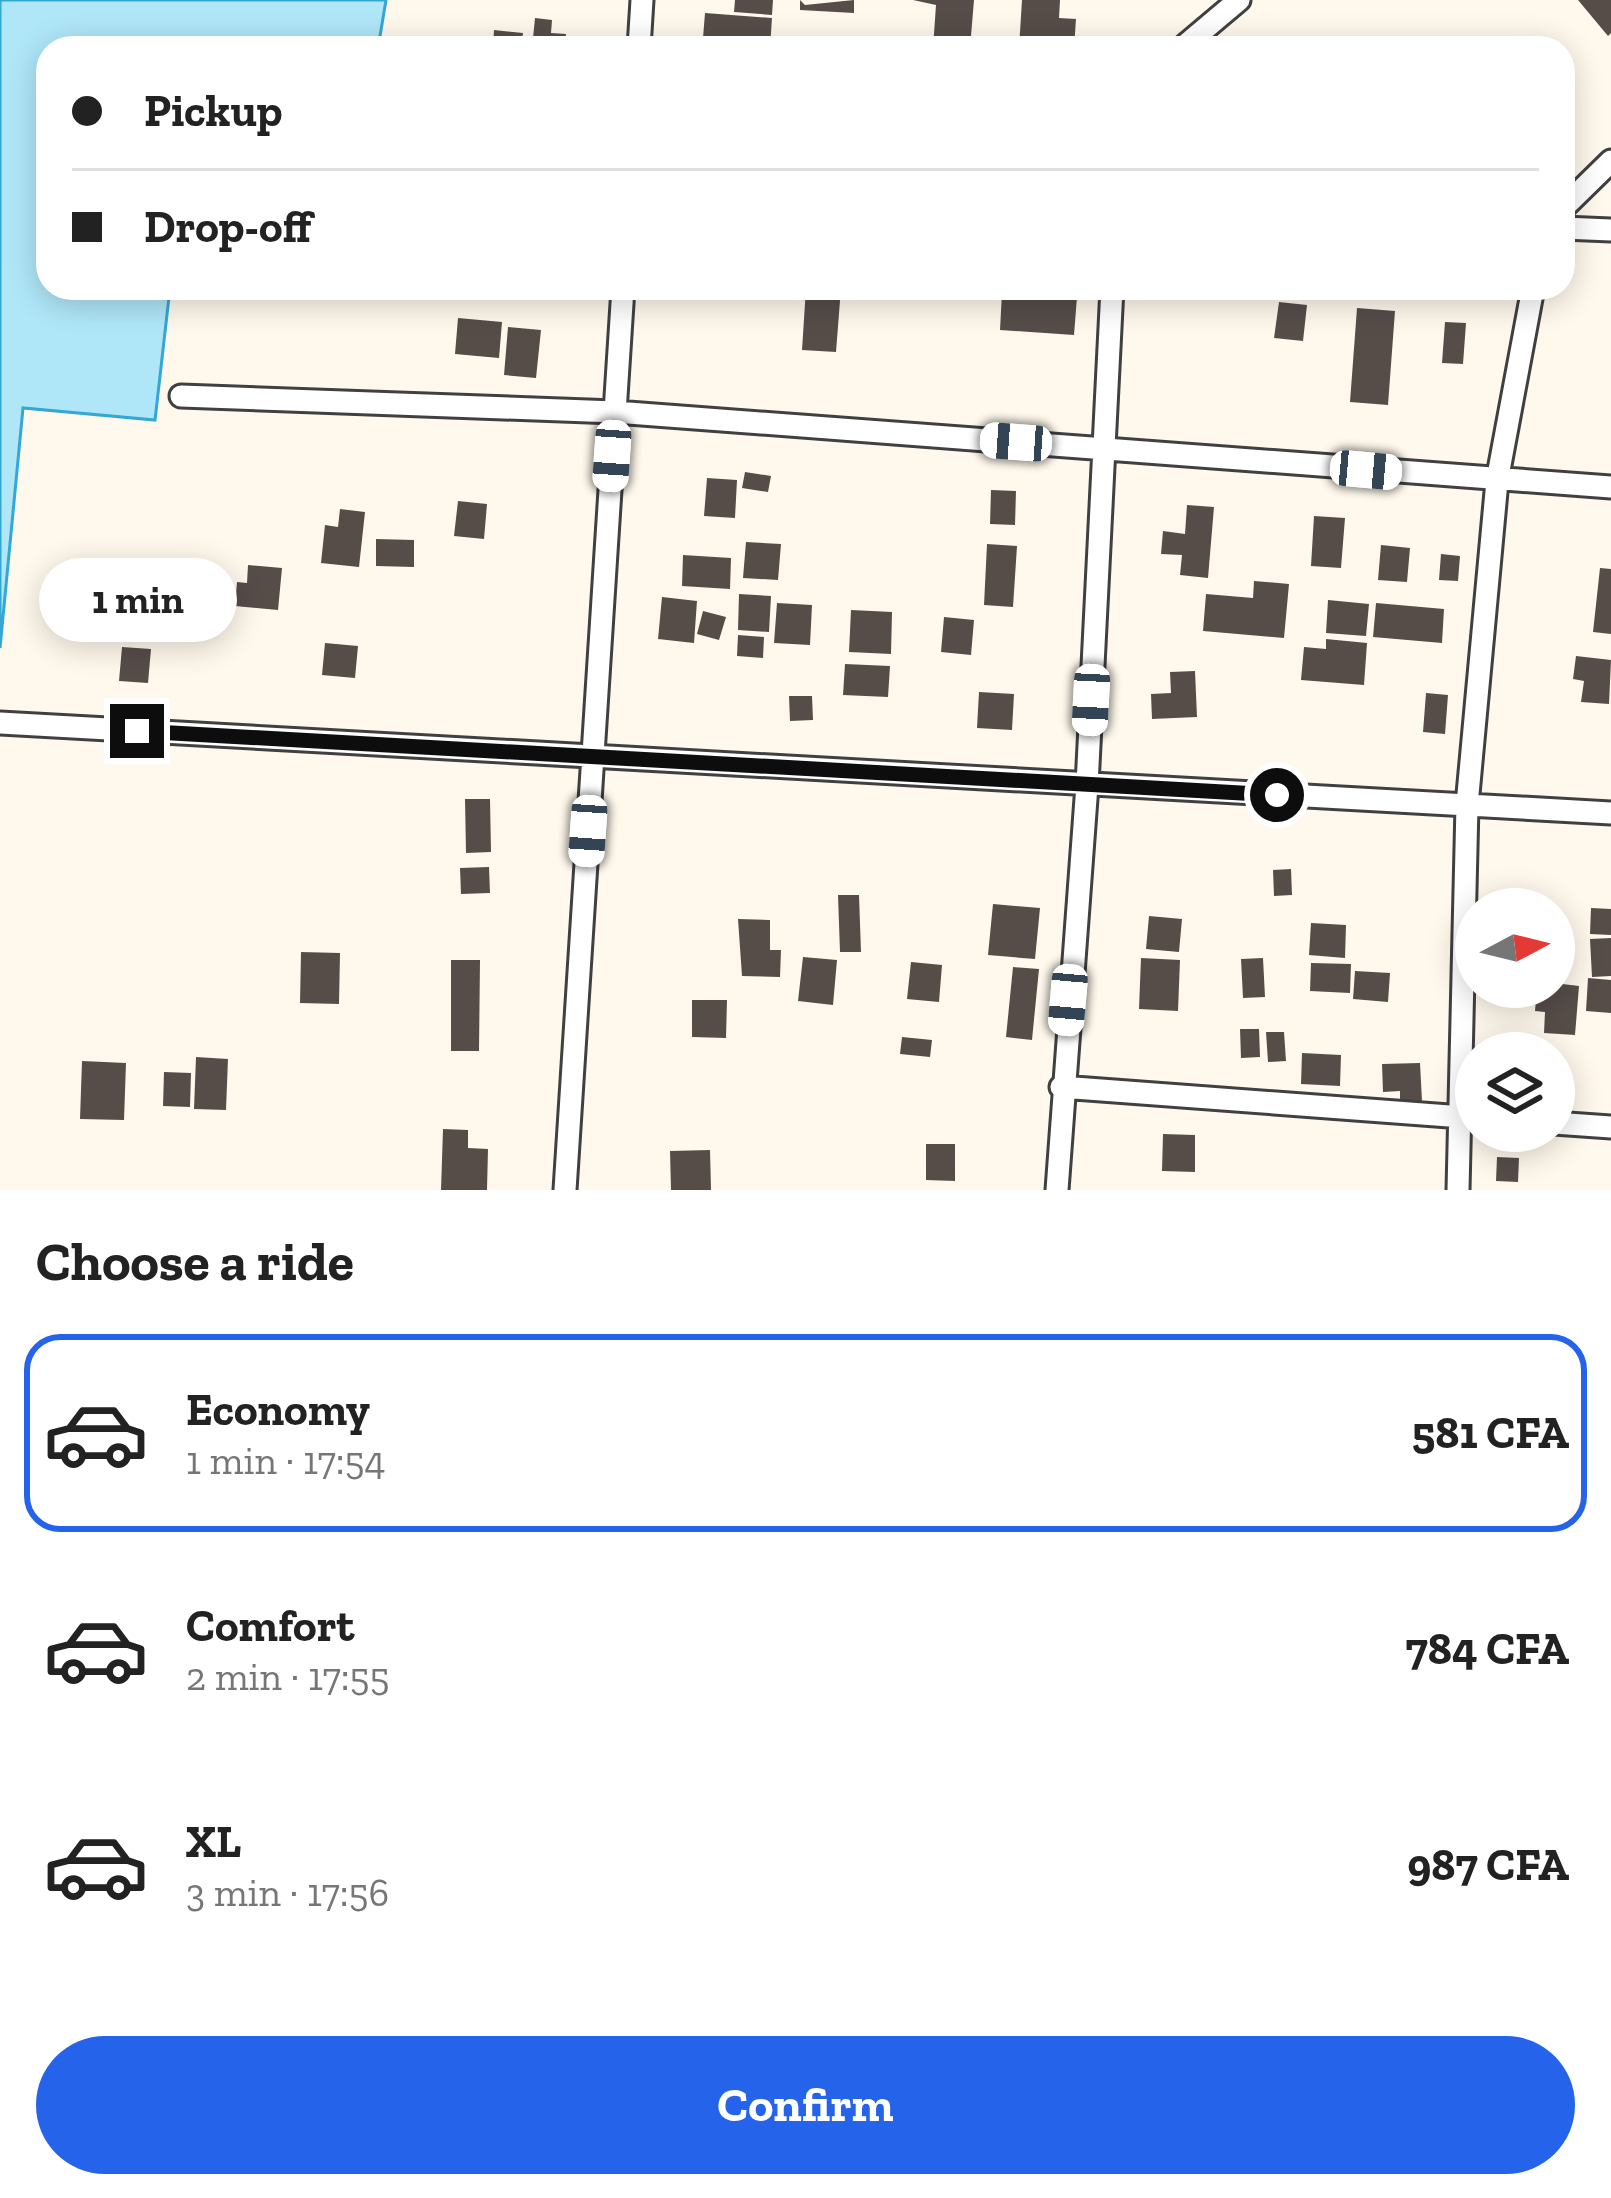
<!DOCTYPE html>
<meta charset="utf-8">
<style>
body{margin:0;font-family:"Zilla Slab",serif;background:#f2f2f2;color:#222;height:100vh;display:flex;flex-direction:column;font-size:45px;white-space:nowrap}
*{box-sizing:border-box;margin:0}
p{font-size:39px;color:#767676}
.icon{flex:none;width:66px;height:66px;fill:none;stroke:currentColor;stroke-width:2;stroke-linecap:round;stroke-linejoin:round}
.map{position:relative;height:1190px;overflow:hidden}
.sheet{display:flex;flex-direction:column;background:#fff;flex:1}
.sheet>*{flex:none}
.hud{position:absolute;left:36px;top:36px;width:1539px;height:264px;border-radius:36px;box-shadow:0 6px 30px #0003;display:grid;align-content:center;height:264px;padding:0 36px;background:#fff}
.needle{width:78px;rotate:83deg}
.buttons{position:absolute;left:1455px;top:888px;display:grid;gap:24px}
.buttons a{display:grid;place-items:center;width:120px;height:120px;border-radius:50%;background:#fff;box-shadow:0 6px 30px #0003;font-size:60px}
.end{position:absolute;width:54px;height:54px;margin:-27px;border:15px solid #0d0d0d;background:#fff;box-shadow:0 0 0 6px #fff}
.from{border-radius:50%}
.bubble{position:absolute;height:84px;border-radius:42px;background:#fff;box-shadow:0 6px 30px #0003;font-size:39px;font-weight:700;line-height:84px;text-align:center}
.car{position:absolute;width:36px;height:72px;margin:-36px -18px;border-radius:15px;box-shadow:0 0 9px 3px #0007;background:linear-gradient(#fff 24%,#345 0 40%,#fff 0 76%,#345 0 86%,#fff 0)}
.hud b{display:flex;align-items:center;gap:42px;height:114px;font-size:45px}
.hud b+b{border-top:3px solid #e0e0e0}
.hud i{width:30px;height:30px;background:#222}
ul{padding:0;list-style:none}
li{display:flex;align-items:center;gap:36px;height:198px;margin:0 24px 18px;padding:0 12px;border:6px solid transparent;border-radius:36px}
li div{flex:1}
li b{display:block;font-size:45px}
li em{font-style:normal;font-weight:700}
li.selected{border-color:#2563eb}
li>.icon{width:108px;height:108px;stroke-width:1.5}
h2{padding:0 36px;font-size:54px;line-height:144px}
.action{display:flex;gap:24px;margin-top:auto;padding:24px 36px}
.action a{flex:1;height:138px;border-radius:72px;background:#2563eb;color:#fff;font-size:48px;font-weight:700;line-height:138px;text-align:center}
.map>svg:first-child{display:block}
.water{fill:#b0e7f8;stroke:#34a8d2;stroke-width:3}
.building{fill:#564d49}
.lines{fill:none;stroke-linecap:round;stroke-linejoin:round}
.street-casing{stroke:#404040;stroke-width:27}
.street{stroke:#fff;stroke-width:21}
.route{stroke:#0d0d0d;stroke-width:15}
</style>
<div class="map">
<svg width="1611" height="1190" viewBox="0 0 1611 1190">
<rect width="100%" height="100%" fill="#fff9ed"/>
<path class="water" d="M 0,0 L 386,0 L 378,48 L 48,48 L 48,288 L 170,288 L 155,420 L 23,408 L 0,648 Z"/>
<path class="building" d="M 735,0 L 773,0 L 772,15 L 734,12 Z
M 800,0 L 805,5 L 854,0 L 854,13 L 800,10 Z
M 913,0 L 974,0 L 970,48 L 933,48 L 936,5 Z
M 1022,0 L 1060,0 L 1059,18 L 1076,19 L 1074,48 L 1019,48 Z
M 1578,0 L 1611,0 L 1611,33 L 1608,36 Z
M 705,13 L 772,18 L 770,48 L 720,48 L 721,39 L 703,38 Z
M 535,18 L 552,20 L 551,33 L 566,34 L 564,48 L 532,48 Z
M 494,30 L 523,33 L 521,48 L 493,48 Z
M 806,288 L 841,288 L 836,352 L 802,350 Z
M 1002,292 L 1077,297 L 1074,335 L 1000,330 Z
M 1279,302 L 1307,305 L 1303,341 L 1274,338 Z
M 1357,308 L 1395,311 L 1388,405 L 1350,402 Z
M 458,318 L 502,322 L 499,358 L 455,354 Z
M 1445,322 L 1466,323 L 1463,364 L 1442,363 Z
M 508,327 L 541,330 L 536,378 L 504,375 Z
M 745,472 L 771,476 L 768,492 L 742,488 Z
M 707,478 L 737,480 L 735,518 L 704,516 Z
M 991,490 L 1016,491 L 1015,525 L 990,524 Z
M 458,501 L 487,504 L 484,539 L 454,536 Z
M 1187,505 L 1214,507 L 1208,578 L 1180,575 L 1182,555 L 1161,554 L 1163,531 L 1185,534 Z
M 340,509 L 365,512 L 359,567 L 321,563 L 325,525 L 338,527 Z
M 1314,516 L 1345,518 L 1341,568 L 1311,566 Z
M 376,539 L 414,540 L 414,567 L 376,566 Z
M 746,542 L 781,544 L 778,580 L 743,578 Z
M 987,544 L 1017,546 L 1013,607 L 984,605 Z
M 1381,545 L 1410,548 L 1407,582 L 1378,580 Z
M 1441,554 L 1460,556 L 1458,581 L 1439,580 Z
M 683,555 L 731,558 L 730,589 L 682,586 Z
M 248,565 L 282,568 L 278,610 L 235,606 L 237,582 L 247,583 Z
M 1600,568 L 1611,569 L 1611,634 L 1593,632 Z
M 1254,581 L 1289,584 L 1284,638 L 1203,631 L 1206,594 L 1253,598 Z
M 739,594 L 771,596 L 769,632 L 738,630 Z
M 662,597 L 697,601 L 694,643 L 658,639 Z
M 1328,600 L 1369,604 L 1366,636 L 1326,633 Z
M 777,603 L 812,605 L 810,645 L 774,643 Z
M 1376,603 L 1444,609 L 1442,643 L 1373,637 Z
M 851,610 L 892,612 L 891,654 L 849,652 Z
M 703,611 L 726,617 L 719,640 L 697,634 Z
M 944,617 L 974,620 L 971,655 L 941,652 Z
M 738,635 L 764,637 L 763,658 L 737,656 Z
M 1326,639 L 1367,643 L 1364,685 L 1301,680 L 1304,647 L 1326,649 Z
M 325,643 L 358,646 L 355,678 L 322,675 Z
M 122,647 L 151,649 L 148,683 L 119,681 Z
M 1576,656 L 1611,660 L 1609,704 L 1581,702 L 1584,681 L 1573,679 Z
M 845,664 L 890,666 L 888,697 L 843,695 Z
M 1195,671 L 1197,717 L 1152,719 L 1151,694 L 1171,693 L 1170,672 Z
M 979,692 L 1014,694 L 1012,730 L 977,728 Z
M 1426,693 L 1448,695 L 1445,734 L 1423,732 Z
M 789,696 L 812,696 L 813,720 L 790,721 Z
M 465,799 L 490,799 L 491,852 L 466,853 Z
M 489,867 L 490,893 L 461,894 L 460,868 Z
M 1291,869 L 1292,895 L 1274,896 L 1273,870 Z
M 838,895 L 859,895 L 861,952 L 840,952 Z
M 993,904 L 1040,908 L 1035,959 L 988,955 Z
M 1591,908 L 1611,909 L 1611,935 L 1590,934 Z
M 1149,916 L 1182,919 L 1179,952 L 1146,949 Z
M 738,919 L 770,920 L 770,950 L 781,950 L 780,977 L 742,976 Z
M 1311,923 L 1346,925 L 1345,958 L 1309,955 Z
M 1611,938 L 1611,976 L 1592,977 L 1590,939 Z
M 301,952 L 340,953 L 339,1004 L 300,1003 Z
M 803,957 L 837,960 L 833,1005 L 798,1001 Z
M 1141,958 L 1180,960 L 1178,1011 L 1139,1009 Z
M 1263,958 L 1265,997 L 1243,998 L 1241,959 Z
M 451,960 L 480,960 L 479,1051 L 451,1051 Z
M 911,962 L 942,965 L 939,1002 L 907,999 Z
M 1311,963 L 1351,964 L 1350,993 L 1310,991 Z
M 1013,967 L 1039,969 L 1032,1040 L 1006,1037 Z
M 1355,971 L 1390,973 L 1388,1002 L 1353,999 Z
M 1588,978 L 1611,980 L 1611,1013 L 1586,1011 Z
M 1554,983 L 1579,986 L 1575,1035 L 1544,1033 L 1545,1012 L 1535,1011 L 1537,987 Z
M 692,1000 L 727,1000 L 726,1038 L 692,1037 Z
M 1240,1029 L 1259,1029 L 1260,1057 L 1241,1058 Z
M 1266,1032 L 1284,1032 L 1286,1061 L 1268,1062 Z
M 902,1037 L 932,1040 L 930,1057 L 900,1054 Z
M 1302,1053 L 1341,1055 L 1340,1086 L 1301,1084 Z
M 196,1057 L 228,1059 L 226,1110 L 194,1109 Z
M 82,1061 L 126,1063 L 124,1120 L 80,1119 Z
M 1420,1063 L 1422,1101 L 1400,1102 L 1400,1091 L 1383,1092 L 1382,1064 Z
M 164,1072 L 191,1073 L 190,1107 L 163,1106 Z
M 443,1129 L 468,1130 L 468,1148 L 488,1149 L 487,1190 L 441,1190 Z
M 1163,1134 L 1195,1135 L 1195,1172 L 1162,1171 Z
M 926,1144 L 955,1144 L 955,1181 L 926,1180 Z
M 710,1150 L 711,1190 L 671,1190 L 670,1151 Z
M 1497,1157 L 1519,1158 L 1518,1182 L 1496,1181 Z"/>
<g class="lines">
<defs>
<path id="street" d="M 639,48 L 642,0
M 1182,48 L 1239,0
M 1563,208 L 1611,161
M 1563,228 L 1611,230
M 181,396 L 615,412 L 1611,487
M 0,723 L 1611,813
M 1061,1087 L 1476,1118
M 1554,1123 L 1611,1127
M 565,1190 L 623,288
M 1057,1190 L 1087,785 L 1112,288
M 1458,1190 L 1467,805 L 1497,481 L 1533,288"/>
</defs>
<use href="#street" class="street-casing"/>
<use href="#street" class="street"/>
</g>
<g class="lines">
<path class="route" d="M 137,731 L 1277,795"/>
</g>
</svg>
<div class="buttons">
<a><svg class="needle" viewBox="-14 -14 28 28"><path d="M0-13l5 13h-10z" fill="#e53935"/><path d="M0 13l5-13h-10z" fill="#767676"/></svg></a>
<a><svg class="icon" aria-label="layers" viewBox="0 0 24 24"><path d="M12 4l9 5-9 5-9-5zM3 14l9 5 9-5"/></svg></a>
</div>
<i class="end from" style="left:1277px;top:795px"></i>
<i class="end" style="left:137px;top:731px"></i>
<div class="bubble" style="left:39px;top:558px;width:198px">1 min</div>
<i class="car" style="left:1016px;top:442px;rotate:274deg"></i>
<i class="car" style="left:612px;top:456px;rotate:184deg"></i>
<i class="car" style="left:1366px;top:470px;rotate:95deg"></i>
<i class="car" style="left:1091px;top:700px;rotate:183deg"></i>
<i class="car" style="left:588px;top:831px;rotate:184deg"></i>
<i class="car" style="left:1068px;top:1000px;rotate:185deg"></i>
<div class="hud">
<b><i class="from"></i>Pickup</b>
<b><i></i>Drop-off</b>
</div>
</div>
<section class="sheet">
<h2>Choose a ride</h2>
<ul>
<li class="selected"><svg class="icon" aria-label="car" viewBox="0 0 24 24"><path d="M5 17H2v-5l4-1 3-4h7l3 4 3 1v5h-3M9 17h6M6 11h13"/><circle cx="7" cy="17" r="2"/><circle cx="17" cy="17" r="2"/></svg><div><b>Economy</b><p>1 min · 17:54</p></div><em>581 CFA</em></li>
<li><svg class="icon" aria-label="car" viewBox="0 0 24 24"><path d="M5 17H2v-5l4-1 3-4h7l3 4 3 1v5h-3M9 17h6M6 11h13"/><circle cx="7" cy="17" r="2"/><circle cx="17" cy="17" r="2"/></svg><div><b>Comfort</b><p>2 min · 17:55</p></div><em>784 CFA</em></li>
<li><svg class="icon" aria-label="car" viewBox="0 0 24 24"><path d="M5 17H2v-5l4-1 3-4h7l3 4 3 1v5h-3M9 17h6M6 11h13"/><circle cx="7" cy="17" r="2"/><circle cx="17" cy="17" r="2"/></svg><div><b>XL</b><p>3 min · 17:56</p></div><em>987 CFA</em></li>
</ul>
<div class="action"><a>Confirm</a></div>
</section>
